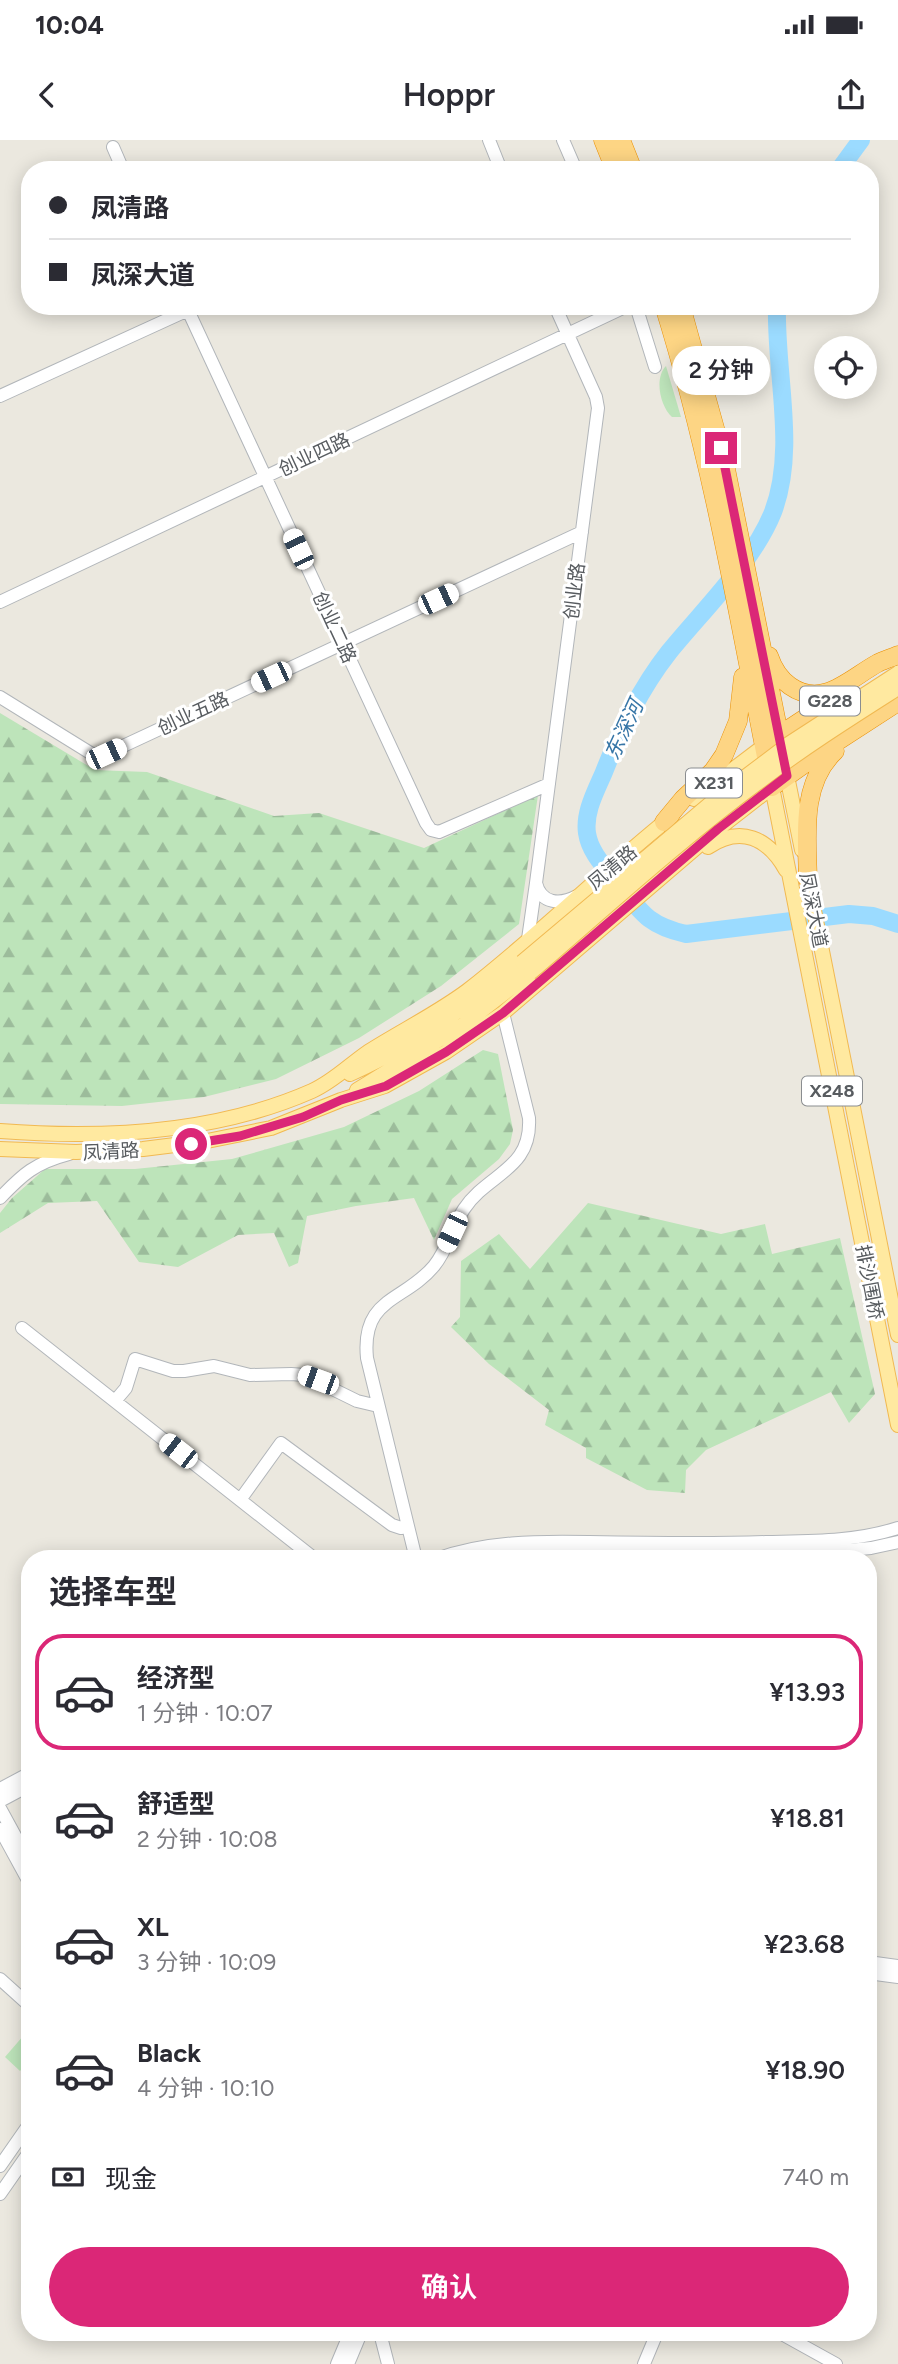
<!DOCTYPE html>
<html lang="zh">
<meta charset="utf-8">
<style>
body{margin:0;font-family:Figtree,"Noto Sans SC",sans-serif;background:#f7f7f7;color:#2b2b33;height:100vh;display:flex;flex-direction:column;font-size:26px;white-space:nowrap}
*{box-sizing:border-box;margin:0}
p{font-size:23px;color:#7c7c81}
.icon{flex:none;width:38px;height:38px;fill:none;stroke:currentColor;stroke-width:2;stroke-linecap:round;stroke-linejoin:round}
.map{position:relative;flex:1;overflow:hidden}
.side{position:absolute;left:21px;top:1410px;width:856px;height:791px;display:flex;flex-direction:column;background:#fff;border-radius:28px;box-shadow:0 4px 18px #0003}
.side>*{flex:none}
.top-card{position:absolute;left:21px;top:21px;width:858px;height:154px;border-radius:28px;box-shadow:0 4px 18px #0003;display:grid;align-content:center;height:154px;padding:0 28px;background:#fff}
.fabs{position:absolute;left:814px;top:196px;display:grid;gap:14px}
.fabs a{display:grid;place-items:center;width:63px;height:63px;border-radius:50%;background:#fff;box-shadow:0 4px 18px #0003;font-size:35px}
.end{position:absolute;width:32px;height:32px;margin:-16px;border:9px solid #db2777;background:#fff;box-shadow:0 0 0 4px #fff}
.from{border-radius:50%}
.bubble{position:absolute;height:49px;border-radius:24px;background:#fff;box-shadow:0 4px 18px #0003;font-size:23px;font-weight:600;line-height:49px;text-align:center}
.car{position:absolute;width:21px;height:42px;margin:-21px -10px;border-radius:9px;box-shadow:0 0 5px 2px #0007;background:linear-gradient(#fff 24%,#345 0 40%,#fff 0 76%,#345 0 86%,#fff 0)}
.top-card b{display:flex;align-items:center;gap:24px;height:66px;font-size:26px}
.top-card b+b{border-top:2px solid #e1e1e2}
.top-card i{width:18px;height:18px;background:#2b2b33}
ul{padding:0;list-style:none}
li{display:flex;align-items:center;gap:21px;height:116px;margin:0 14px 10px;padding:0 14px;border:4px solid transparent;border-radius:28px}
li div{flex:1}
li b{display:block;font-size:26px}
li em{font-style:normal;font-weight:600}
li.on{border-color:#db2777}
li>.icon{width:63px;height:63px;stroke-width:1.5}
h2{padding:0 28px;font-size:32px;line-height:84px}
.pay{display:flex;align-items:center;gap:18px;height:77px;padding:0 28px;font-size:26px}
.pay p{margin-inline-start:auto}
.button{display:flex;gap:14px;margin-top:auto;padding:14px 28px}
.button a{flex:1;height:80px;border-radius:42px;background:#db2777;color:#fff;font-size:28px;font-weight:600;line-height:80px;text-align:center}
.status{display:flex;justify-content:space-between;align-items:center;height:49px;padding:0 35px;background:#fff;direction:ltr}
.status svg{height:19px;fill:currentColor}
header{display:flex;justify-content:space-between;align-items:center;height:91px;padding:0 28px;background:#fff;font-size:32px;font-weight:600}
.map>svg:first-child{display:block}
.green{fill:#bde4ba}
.forest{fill:url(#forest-firs)}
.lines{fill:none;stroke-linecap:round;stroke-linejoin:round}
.river{stroke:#9bdbff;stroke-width:18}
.minor-casing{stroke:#b2b6ba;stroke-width:14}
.major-casing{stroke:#f1b952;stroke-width:16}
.highway-casing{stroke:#ea8f00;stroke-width:19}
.minor{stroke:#fff;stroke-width:12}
.major{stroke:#ffe9a0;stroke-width:14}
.highway{stroke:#fdd584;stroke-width:18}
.major-bridge-casing{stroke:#f1b952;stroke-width:16;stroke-linecap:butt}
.major-bridge{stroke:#ffe9a0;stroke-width:14}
.route{stroke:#db2777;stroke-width:9}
.labels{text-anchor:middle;stroke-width:6;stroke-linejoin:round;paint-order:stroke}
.shield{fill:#fff;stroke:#8a8d90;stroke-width:2}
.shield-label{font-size:18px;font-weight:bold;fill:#585c60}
.street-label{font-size:19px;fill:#585c60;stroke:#fff}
.water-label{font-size:21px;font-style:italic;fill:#3776a7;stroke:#fff}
</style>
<div class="status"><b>10:04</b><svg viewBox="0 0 49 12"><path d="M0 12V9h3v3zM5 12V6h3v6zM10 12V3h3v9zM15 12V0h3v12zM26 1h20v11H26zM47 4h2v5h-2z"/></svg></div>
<header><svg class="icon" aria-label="back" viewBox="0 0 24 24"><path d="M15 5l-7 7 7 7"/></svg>Hoppr<svg class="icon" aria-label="share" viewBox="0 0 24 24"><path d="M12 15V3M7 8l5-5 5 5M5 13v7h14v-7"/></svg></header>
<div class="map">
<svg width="898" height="2224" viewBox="0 0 898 2224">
<defs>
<pattern id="forest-firs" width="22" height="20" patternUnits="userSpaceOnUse" patternTransform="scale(1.75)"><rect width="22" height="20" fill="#bde4ba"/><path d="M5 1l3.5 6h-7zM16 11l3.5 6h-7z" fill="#9cbc9b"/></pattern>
</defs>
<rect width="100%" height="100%" fill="#ebe8df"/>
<path class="green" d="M 666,226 L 681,277 L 672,277 C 660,266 654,238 666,226 Z
M 30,1888 L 30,1920 L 20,1931 L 5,1917 Z"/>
<path class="forest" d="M 0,573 L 95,630 L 147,632 L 274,676 L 319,673 L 424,708 L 538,655 L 519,784 L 441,846 L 359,898 L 276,939 L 204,957 L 122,966 L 0,964 Z
M 483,910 L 498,914 L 513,990 L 510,1004 L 499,1019 L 452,1059 L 434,1100 L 414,1058 L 356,1066 L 307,1076 L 298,1123 L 289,1127 L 274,1093 L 238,1095 L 178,1127 L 139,1122 L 97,1061 L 48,1063 L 0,1093 L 0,1073 L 12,1058 L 45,1029 L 135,1029 L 232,1019 L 344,987 L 419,951 Z
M 588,1063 L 721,1094 L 765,1084 L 772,1114 L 840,1098 L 875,1254 L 849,1283 L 831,1252 L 706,1310 L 686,1330 L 685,1353 L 647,1350 L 586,1318 L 586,1308 L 545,1285 L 549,1270 L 489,1224 L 451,1187 L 460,1177 L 461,1121 L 499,1094 L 530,1129 Z"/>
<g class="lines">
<path class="river" d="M 839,30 L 861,0
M 777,166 C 775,232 797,309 773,372 C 753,422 704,469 669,512 C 640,549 621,589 604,632 C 596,651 584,672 587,693 C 590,713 605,727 617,742 C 641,772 647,785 686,794 L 849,774 L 873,776 L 898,784"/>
<defs>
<path id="minor" d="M 489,0 L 501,30
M 563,0 L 576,30
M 113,7 L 123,30
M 186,166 L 426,683 L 431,690 L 439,692 L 549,644
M 636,166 L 655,227
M 0,256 L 197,166
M 0,462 L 627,166
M 0,557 L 92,614 L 106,614 L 582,392
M 536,743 L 598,268 L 596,257 L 555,166
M 528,799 L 536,743 C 541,764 560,765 577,756
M 0,1058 C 23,1034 35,1023 69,1014
M 22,1188 L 315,1419
M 115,1261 L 126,1248 L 135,1219 L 173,1231 L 184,1231 L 214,1226 L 250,1235 L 291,1234 L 304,1235 L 357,1261 L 378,1266
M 240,1360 L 281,1303 L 392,1385 L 401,1388 L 408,1387
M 416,1419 L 367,1218 C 361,1157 404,1162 434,1126 C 448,1109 452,1087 464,1069 C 488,1033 532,1030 529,978 L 503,873
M 436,1419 C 486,1401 537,1401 589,1402 C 648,1403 707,1404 766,1402 C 811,1401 854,1402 898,1388
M 474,1419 L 520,1413 L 707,1415 L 837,1411 L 871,1408 L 898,1402
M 0,1649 L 30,1633
M 0,1661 L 30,1645
M 0,1668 L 30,1723
M 0,1689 L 30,1744
M 868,1822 L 898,1826
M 868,1833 L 898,1837
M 0,1839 L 30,1866
M 0,2026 L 30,1983
M 0,2054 L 30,2011
M 380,2193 L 388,2224
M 780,2193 L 836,2224
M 337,2224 L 350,2193
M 348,2224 L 361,2193
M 644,2224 L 657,2193"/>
<path id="major" d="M 787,636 L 802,710
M 694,659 L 764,606
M 708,707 C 741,685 768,698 786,730
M 806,730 L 898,1195
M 350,934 C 413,906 469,866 522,822
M 357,950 L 463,885 L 530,833
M 0,991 C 103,999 217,993 312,951 C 334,941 349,925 368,912 C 401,891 436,874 467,851 C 538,796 602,732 672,676
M 0,1009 L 76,1012 L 143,1009 L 207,1001 L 271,988 L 341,960 L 385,946 L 446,912 L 503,873 L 718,689 L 772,647 L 898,1285"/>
<path id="highway" d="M 603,0 L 615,30
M 621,0 L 633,30
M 664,166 C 713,323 740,486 772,647 L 827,608 L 898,562
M 681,166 L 725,324 L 785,623
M 769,516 C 773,528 780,539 790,546 C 823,569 850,538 878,523 C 884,520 891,518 898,515
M 772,600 L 842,554
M 664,682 L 683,659 L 713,631 L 724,615 L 738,581 L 743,537
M 808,740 C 807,696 800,644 835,611"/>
</defs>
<use href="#minor" class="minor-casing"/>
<use href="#major" class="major-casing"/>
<use href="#highway" class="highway-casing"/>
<use href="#minor" class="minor"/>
<use href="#major" class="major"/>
<use href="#highway" class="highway"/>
<defs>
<path id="major-bridge" d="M 522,822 L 712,662 L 790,603 L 898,533
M 530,833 C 606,768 680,700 760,641 C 805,607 851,578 898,548"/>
</defs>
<use href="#major-bridge" class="major-bridge-casing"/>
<use href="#major-bridge" class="major-bridge"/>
</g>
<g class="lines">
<path class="route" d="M 191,1004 L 240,996 L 303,977 L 341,960 L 386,946 L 446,912 L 503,873 L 718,689 L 787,636 L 721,308"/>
</g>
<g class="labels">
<g class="shield">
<rect x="800" y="546.5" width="60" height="29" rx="5"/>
<rect x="686" y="628.5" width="56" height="29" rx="5"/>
<rect x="802" y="936.5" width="60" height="29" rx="5"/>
</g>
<g class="shield-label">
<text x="830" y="567">G228</text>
<text x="714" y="649">X231</text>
<text x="832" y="957">X248</text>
</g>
<g class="street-label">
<text transform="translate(314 314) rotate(-25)" y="7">创业四路</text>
<text transform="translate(574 451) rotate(-83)" y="7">创业路</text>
<text transform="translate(335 487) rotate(65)" y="7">创业二路</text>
<text transform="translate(193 573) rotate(-25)" y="7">创业五路</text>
<text transform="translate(612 727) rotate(-40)" y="7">凤清路</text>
<text transform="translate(814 770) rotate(79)" y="7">凤深大道</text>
<text transform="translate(111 1011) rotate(-3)" y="7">凤清路</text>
<text transform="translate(870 1142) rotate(79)" y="7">排沙围桥</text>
</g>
<g class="water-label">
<text transform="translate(624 590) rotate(-65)" y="7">东深河</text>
</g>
</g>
</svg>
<div class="fabs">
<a><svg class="icon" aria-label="locate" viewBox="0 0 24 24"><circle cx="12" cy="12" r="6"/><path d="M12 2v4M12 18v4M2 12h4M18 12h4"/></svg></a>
</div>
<i class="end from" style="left:191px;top:1004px"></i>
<i class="end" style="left:721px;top:308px"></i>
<div class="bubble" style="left:672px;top:206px;width:98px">2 分钟</div>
<i class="car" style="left:298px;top:409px;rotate:335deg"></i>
<i class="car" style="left:438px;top:459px;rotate:65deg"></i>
<i class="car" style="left:271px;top:537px;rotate:245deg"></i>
<i class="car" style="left:106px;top:614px;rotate:65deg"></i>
<i class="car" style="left:452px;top:1092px;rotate:205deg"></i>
<i class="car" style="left:318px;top:1240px;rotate:290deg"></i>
<i class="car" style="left:178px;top:1311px;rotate:308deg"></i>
<div class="top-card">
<b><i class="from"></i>凤清路</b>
<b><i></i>凤深大道</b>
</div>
<section class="side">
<h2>选择车型</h2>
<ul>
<li class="on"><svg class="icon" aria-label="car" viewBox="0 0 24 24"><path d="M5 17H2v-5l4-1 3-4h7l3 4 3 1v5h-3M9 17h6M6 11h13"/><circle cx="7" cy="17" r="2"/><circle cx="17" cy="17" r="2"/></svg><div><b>经济型</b><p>1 分钟 · 10:07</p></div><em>¥13.93</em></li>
<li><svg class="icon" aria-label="car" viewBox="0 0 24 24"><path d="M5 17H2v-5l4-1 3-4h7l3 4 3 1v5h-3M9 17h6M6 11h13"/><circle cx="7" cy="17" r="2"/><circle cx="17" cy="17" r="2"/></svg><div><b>舒适型</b><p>2 分钟 · 10:08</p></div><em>¥18.81</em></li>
<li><svg class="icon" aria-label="car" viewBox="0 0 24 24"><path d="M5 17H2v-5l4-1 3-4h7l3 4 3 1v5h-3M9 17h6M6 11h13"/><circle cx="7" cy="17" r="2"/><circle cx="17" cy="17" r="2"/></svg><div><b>XL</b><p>3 分钟 · 10:09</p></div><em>¥23.68</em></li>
<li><svg class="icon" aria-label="car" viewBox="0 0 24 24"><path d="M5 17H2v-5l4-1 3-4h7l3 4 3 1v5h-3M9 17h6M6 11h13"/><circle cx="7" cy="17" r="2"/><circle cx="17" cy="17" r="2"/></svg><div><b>Black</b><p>4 分钟 · 10:10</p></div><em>¥18.90</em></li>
</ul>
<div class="pay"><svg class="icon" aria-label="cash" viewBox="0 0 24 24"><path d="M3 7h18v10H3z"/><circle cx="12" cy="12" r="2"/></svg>现金<p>740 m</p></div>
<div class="button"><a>确认</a></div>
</section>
</div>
